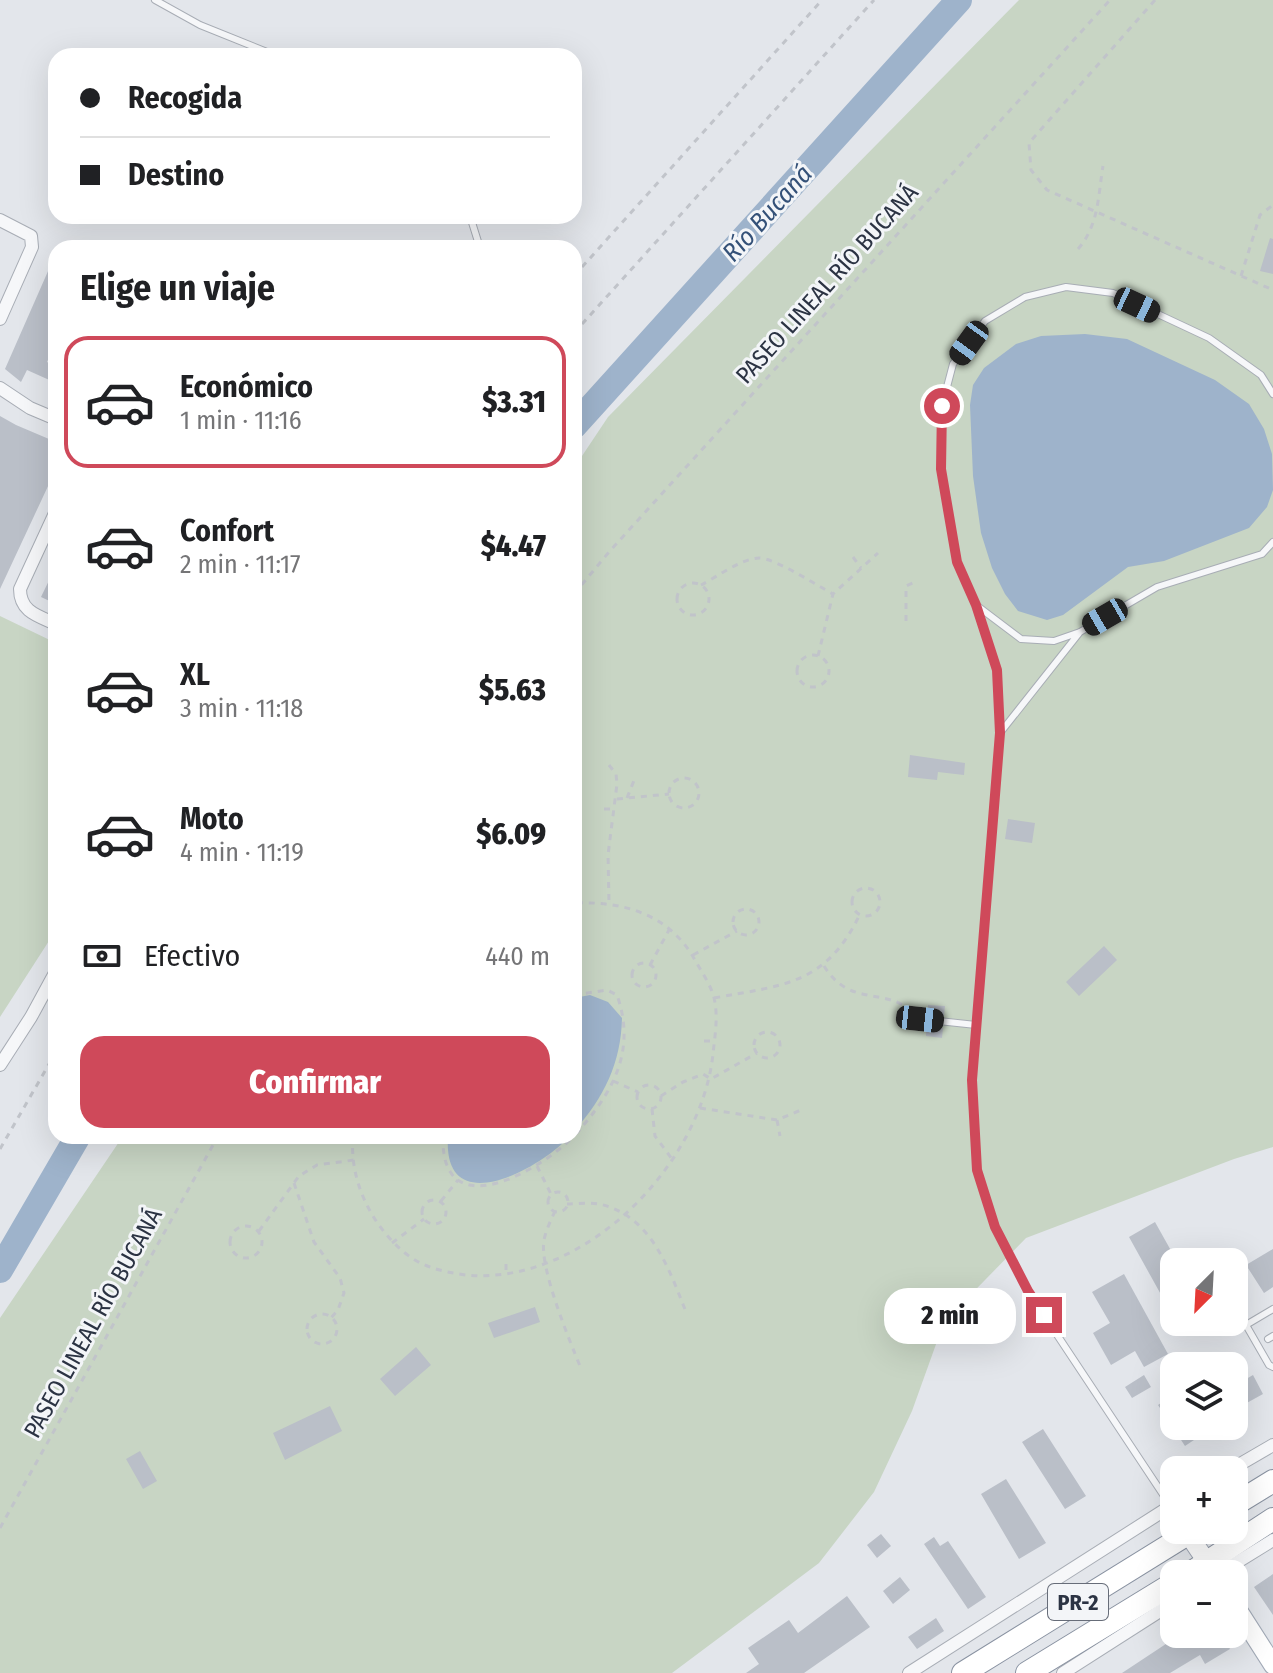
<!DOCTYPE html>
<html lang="es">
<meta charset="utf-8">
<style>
body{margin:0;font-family:"Fira Sans Condensed",sans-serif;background:#f2f2f2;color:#202124;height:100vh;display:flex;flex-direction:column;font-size:30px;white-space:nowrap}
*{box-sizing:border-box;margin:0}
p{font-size:26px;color:#757577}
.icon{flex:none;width:44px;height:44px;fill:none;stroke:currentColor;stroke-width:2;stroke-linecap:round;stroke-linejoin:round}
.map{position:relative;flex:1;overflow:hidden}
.drawer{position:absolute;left:48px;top:240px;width:534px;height:904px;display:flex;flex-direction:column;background:#fff;border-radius:24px;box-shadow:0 8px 32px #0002}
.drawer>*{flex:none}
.guide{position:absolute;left:48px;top:48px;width:534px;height:176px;border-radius:24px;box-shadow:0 8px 32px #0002;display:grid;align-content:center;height:176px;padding:0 32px;background:#fff}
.needle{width:52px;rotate:204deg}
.controls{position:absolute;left:1160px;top:1248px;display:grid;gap:16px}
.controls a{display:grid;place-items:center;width:88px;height:88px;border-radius:16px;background:#fff;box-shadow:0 8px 32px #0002;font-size:40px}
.end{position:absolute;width:36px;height:36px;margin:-18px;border:10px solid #cf495a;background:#fff;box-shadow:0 0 0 4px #fff}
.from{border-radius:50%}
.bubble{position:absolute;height:56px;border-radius:24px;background:#fff;box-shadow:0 8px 32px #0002;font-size:26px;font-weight:800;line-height:56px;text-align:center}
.car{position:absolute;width:24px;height:48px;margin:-24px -12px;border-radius:10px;box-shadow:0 0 6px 2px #0007;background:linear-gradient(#222 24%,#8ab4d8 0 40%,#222 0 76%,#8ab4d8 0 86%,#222 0)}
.guide b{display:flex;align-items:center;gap:28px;height:76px;font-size:30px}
.guide b+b{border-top:2px solid #e0e0e0}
.guide i{width:20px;height:20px;background:#202124}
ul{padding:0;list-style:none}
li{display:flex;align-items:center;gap:24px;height:132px;margin:0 16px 12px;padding:0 16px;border:4px solid transparent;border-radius:24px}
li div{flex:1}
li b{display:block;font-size:30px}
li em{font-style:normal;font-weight:800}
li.on{border-color:#cf495a}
li>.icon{width:72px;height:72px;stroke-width:1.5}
h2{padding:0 32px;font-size:36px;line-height:96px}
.pay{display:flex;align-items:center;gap:20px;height:88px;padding:0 32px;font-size:30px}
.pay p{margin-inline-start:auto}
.action{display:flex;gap:16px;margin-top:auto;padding:16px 32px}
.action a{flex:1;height:92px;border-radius:24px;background:#cf495a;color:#fff;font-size:32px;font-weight:800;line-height:92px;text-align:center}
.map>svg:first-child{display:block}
.green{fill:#c8d5c4}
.water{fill:#9eb3cb}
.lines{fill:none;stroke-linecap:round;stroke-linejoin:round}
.river{stroke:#9eb3cb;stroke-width:26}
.building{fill:#babfc8}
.lane-casing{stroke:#a8adb5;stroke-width:8}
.street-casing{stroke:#a8adb5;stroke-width:14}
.primary-casing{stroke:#a2aab7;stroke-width:20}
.highway-casing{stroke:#8a93a2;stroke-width:24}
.path{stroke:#c1c4ca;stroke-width:3;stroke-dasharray:6 6;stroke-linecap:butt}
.lane{stroke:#f6f7f9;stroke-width:6}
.street{stroke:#f6f7f9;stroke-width:12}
.primary{stroke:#fff;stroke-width:18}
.highway{stroke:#fff;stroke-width:22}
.route{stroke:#cf495a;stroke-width:10}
.labels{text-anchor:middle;stroke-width:6;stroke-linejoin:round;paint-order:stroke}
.shield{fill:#f3f5f8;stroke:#676d79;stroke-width:2}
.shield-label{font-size:22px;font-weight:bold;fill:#2b3343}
.street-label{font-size:24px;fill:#2b3343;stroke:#f3f5f8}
.water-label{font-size:26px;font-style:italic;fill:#345178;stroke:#f3f5f8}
</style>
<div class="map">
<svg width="1273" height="1673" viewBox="0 0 1273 1673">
<rect width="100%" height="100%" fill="#e3e6eb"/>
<path class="green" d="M 1019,0 L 1273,0 L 1273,1147 L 1234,1159 L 1026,1238 L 944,1322 L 912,1411 L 874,1492 L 819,1563 L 672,1673 L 0,1673 L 0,1318 L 123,1136 L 574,1136 L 574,468 L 608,417 Z
M 0,616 L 56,643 L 56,930 L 0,1017 Z"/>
<path class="water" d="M 1085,334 L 1127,339 L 1215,380 L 1249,404 L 1264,429 L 1272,454 L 1273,490 L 1267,507 L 1249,528 L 1164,561 L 1128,567 L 1063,615 L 1047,620 L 1018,611 L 1005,594 L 992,568 L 981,533 L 973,476 L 970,405 L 973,385 L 984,368 L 1016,344 L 1041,336 Z
M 590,995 L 608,1002 L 622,1018 C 621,1063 604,1098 574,1131 L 574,998 Z
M 448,1136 L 570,1136 C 539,1170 442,1222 448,1136 Z"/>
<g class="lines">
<path class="river" d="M 574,426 L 959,0
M 0,1270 L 78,1136"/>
</g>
<path class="building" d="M 1270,238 L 1273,239 L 1273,274 L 1260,271 Z
M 56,253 L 56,343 L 47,362 L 56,367 L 56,383 L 27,370 L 21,382 L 5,369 Z
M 0,416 L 16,425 L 56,442 L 56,469 L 0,589 Z
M 56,566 L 56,604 L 41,597 Z
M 910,755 L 965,763 L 964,775 L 938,772 L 937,780 L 908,777 Z
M 1008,819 L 1035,823 L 1032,843 L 1005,839 Z
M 1104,946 L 1117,960 L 1079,996 L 1066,982 Z
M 928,1005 L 945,1006 L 944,1016 L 928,1014 Z
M 926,1026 L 943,1028 L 942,1038 L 926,1036 Z
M 1155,1222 L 1174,1256 L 1174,1318 L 1129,1237 Z
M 1273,1249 L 1273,1287 L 1264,1293 L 1246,1265 Z
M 1124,1274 L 1168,1354 L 1144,1367 L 1135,1351 L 1111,1365 L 1093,1333 L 1110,1323 L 1092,1292 Z
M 535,1307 L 540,1322 L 494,1338 L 488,1323 Z
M 416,1347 L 431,1365 L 395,1396 L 380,1379 Z
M 1144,1375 L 1151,1387 L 1132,1398 L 1125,1387 Z
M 1253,1375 L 1263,1394 L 1234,1410 L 1234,1386 Z
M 1174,1394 L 1174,1426 L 1215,1426 L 1185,1446 L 1158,1405 Z
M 330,1406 L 342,1431 L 285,1460 L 273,1433 Z
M 1043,1429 L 1086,1496 L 1065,1509 L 1022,1442 Z
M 140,1451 L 157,1481 L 143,1489 L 126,1459 Z
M 1006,1479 L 1046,1543 L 1019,1559 L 981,1494 Z
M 881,1534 L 891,1546 L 877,1558 L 867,1545 Z
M 934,1537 L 940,1546 L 948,1541 L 986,1597 L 968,1609 L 924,1544 Z
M 1273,1574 L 1273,1615 L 1254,1587 Z
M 900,1577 L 910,1590 L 893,1604 L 883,1591 Z
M 847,1596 L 870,1627 L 804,1673 L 746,1673 L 759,1664 L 748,1648 L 789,1620 L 798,1633 Z
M 936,1618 L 944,1631 L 917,1649 L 908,1637 Z
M 1181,1634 L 1221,1634 L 1230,1649 L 1205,1664 L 1200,1655 L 1170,1673 L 1122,1673 Z"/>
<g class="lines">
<defs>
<path id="lane" d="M 155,0 L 200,25 L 277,56
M 470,216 L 480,248
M 976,605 L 1021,639 L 1054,641 L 1080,632 L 1157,587 L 1262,554 L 1273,542
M 1000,733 L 1080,632
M 920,1019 L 976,1025
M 1273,1309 L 1246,1325 L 1269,1365 L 1273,1367
M 1268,1339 L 1273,1336
M 1170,1505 L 1028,1291 L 995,1227 L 977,1170 L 972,1080 L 1000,733 L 997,670 L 976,605 L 957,562 L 941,469 L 942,406 L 953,364 L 985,321 L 1025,297 L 1066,287 L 1113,293 L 1209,338 L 1261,375 L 1273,394"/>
<path id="street" d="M 0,220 L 31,236 L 32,247 L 0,319
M 0,388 L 30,408 L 56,419
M 56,511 L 20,589 C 20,612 38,616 56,624
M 0,1065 L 31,1017 L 56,971
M 1230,1470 L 1273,1445
M 1218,1574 L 1273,1540
M 909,1673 L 1174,1504
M 1063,1673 L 1174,1602"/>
<path id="primary" d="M 1188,1534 L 1215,1574
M 1234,1604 L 1273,1665"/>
<path id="highway" d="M 1234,1505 L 1273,1481
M 1189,1574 L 1273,1519
M 963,1673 L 1194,1530
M 1027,1673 L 1174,1583"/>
</defs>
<use href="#lane" class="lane-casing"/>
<use href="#street" class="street-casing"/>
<use href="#primary" class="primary-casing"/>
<use href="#highway" class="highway-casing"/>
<path class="path" d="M 1155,0 L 1029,143 L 1031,170 L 1047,190 L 1273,290
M 1078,249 C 1099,225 1098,196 1103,166
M 574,276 L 822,0
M 1241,276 L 1260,215 L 1273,205
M 574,333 L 874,0
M 853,557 L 861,568
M677 599a16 16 0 1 1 32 0a16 16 0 1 1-32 0Z
M 701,585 C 717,577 740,559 759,558 C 775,558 818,586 833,594
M 574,594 L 609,552 L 1110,0
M 906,621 L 906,586 L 917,581
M797 671a16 16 0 1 1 32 0a16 16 0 1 1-32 0Z
M 818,656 L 833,594 L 878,553
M 609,765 L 616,774 L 617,784 L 608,855 L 609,904
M669 793a15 15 0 1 1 30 0a15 15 0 1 1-30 0Z
M 627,798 L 635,778
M 617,799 L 669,794
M 604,809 L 614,809
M852 902a14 14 0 1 1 28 0a14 14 0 1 1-28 0Z
M733 922a13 13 0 1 1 26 0a13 13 0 1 1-26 0Z
M 693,955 L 737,931
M632 975a12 12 0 1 1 24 0a12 12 0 1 1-24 0Z
M 650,965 L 669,930
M 824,966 C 851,1009 885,985 915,1014
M 574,995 L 607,990 L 617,995 C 637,1052 612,1094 574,1136
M 714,998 C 784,985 826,985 860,914
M754 1045a13 13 0 1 1 26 0a13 13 0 1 1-26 0Z
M 704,1041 L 715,1041
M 613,1081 L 638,1092
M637 1097a12 12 0 1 1 24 0a12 12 0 1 1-24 0Z
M 661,1096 L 683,1082 L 703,1074 L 711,1079 L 757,1053
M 700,1108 L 777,1120 L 801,1110
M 652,1109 L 655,1136 L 672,1159
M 777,1120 L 780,1136
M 353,1136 C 349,1180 371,1225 405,1253 C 422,1267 443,1272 466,1275 C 583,1286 701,1166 713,1054 C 715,1034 719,1014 713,994 C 709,983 702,972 696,962 C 671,915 625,901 574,903
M 443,1136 C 440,1228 540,1171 574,1136
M 0,1149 L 56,1052
M 537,1166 L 551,1194
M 294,1183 L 314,1242 L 340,1278 L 344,1293 L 338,1310 L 331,1318
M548 1202a10 10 0 1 1 20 0a10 10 0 1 1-20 0Z
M422 1212a12 12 0 1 1 24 0a12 12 0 1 1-24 0Z
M 441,1201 L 458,1180
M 567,1204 C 577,1204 589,1202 599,1204 C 651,1215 669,1269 686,1312
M 555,1211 C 551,1220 546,1230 544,1240 C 539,1267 569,1339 580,1366
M230 1242a16 16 0 1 1 32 0a16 16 0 1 1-32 0Z
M 259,1231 L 299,1176 L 317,1165 L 354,1160
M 392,1243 L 424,1219
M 506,1264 L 506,1274
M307 1329a15 15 0 1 1 30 0a15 15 0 1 1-30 0Z
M 0,1528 L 218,1136"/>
<use href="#lane" class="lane"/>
<use href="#street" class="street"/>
<use href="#primary" class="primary"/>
<use href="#highway" class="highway"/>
</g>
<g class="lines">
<path class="route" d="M 942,406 L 941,469 L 957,562 L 976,605 L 997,670 L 1000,733 L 972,1080 L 977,1170 L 995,1227 L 1028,1291 L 1044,1315"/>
</g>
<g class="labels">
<rect class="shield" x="1048" y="1584" width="60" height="36" rx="6"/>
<g class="shield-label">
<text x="1078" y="1610">PR-2</text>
</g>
<g class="street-label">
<text transform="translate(827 284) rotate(-48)" y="8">PASEO LINEAL RÍO BUCANÁ</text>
<text transform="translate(93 1323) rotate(-61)" y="8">PASEO LINEAL RÍO BUCANÁ</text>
</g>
<g class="water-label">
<text transform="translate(767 213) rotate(-48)" y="9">Río Bucaná</text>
</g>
</g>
</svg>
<div class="controls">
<a><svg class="needle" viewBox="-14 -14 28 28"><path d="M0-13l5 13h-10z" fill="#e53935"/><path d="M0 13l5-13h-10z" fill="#757577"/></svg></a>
<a><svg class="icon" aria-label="layers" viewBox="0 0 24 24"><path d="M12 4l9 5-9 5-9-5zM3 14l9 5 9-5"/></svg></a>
<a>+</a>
<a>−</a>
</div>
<i class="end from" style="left:942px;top:406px"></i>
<i class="end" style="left:1044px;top:1315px"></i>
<div class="bubble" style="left:884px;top:1288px;width:132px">2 min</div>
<i class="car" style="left:1137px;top:305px;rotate:115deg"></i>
<i class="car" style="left:969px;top:343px;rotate:216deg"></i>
<i class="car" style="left:1105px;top:617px;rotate:240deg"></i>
<i class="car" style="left:920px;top:1019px;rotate:96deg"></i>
<div class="guide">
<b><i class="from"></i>Recogida</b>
<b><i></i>Destino</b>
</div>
<section class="drawer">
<h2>Elige un viaje</h2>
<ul>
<li class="on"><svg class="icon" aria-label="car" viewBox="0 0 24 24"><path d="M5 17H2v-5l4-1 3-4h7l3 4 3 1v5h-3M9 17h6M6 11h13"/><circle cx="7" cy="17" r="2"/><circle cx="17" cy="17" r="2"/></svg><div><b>Económico</b><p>1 min · 11:16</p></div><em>$3.31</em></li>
<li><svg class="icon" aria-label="car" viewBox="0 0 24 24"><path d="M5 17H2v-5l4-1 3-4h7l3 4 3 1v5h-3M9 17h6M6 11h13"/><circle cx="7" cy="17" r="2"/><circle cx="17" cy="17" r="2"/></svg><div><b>Confort</b><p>2 min · 11:17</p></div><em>$4.47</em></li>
<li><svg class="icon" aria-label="car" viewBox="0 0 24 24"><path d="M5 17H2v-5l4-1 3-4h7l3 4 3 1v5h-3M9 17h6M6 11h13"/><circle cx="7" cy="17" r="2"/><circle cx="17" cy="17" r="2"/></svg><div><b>XL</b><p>3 min · 11:18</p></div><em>$5.63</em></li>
<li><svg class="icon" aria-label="car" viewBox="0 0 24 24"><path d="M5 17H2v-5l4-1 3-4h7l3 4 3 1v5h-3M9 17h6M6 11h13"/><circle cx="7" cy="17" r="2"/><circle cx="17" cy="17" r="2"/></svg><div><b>Moto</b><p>4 min · 11:19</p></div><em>$6.09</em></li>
</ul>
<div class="pay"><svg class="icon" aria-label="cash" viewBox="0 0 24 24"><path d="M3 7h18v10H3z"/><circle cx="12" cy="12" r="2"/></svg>Efectivo<p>440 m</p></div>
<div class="action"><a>Confirmar</a></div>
</section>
</div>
